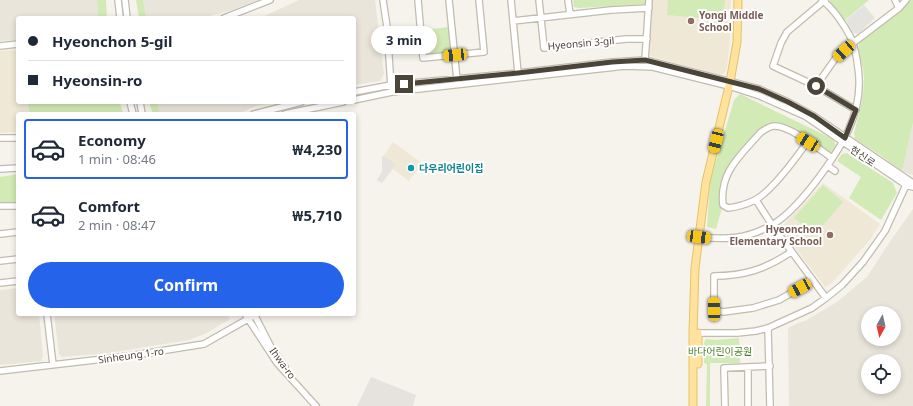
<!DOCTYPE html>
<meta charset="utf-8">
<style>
body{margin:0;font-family:"Noto Sans","Noto Sans KR",sans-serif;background:#f6f6f7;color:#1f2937;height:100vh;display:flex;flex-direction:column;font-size:15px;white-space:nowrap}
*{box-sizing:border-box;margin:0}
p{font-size:13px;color:#747a83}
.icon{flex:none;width:22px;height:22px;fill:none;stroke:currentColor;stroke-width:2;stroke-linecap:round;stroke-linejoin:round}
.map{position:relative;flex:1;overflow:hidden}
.panel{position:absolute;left:16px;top:112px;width:340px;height:204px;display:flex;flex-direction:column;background:#fff;border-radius:4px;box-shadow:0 2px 6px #0003}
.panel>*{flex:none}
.banner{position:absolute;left:16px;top:16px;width:340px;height:88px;border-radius:4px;box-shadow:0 2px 6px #0003;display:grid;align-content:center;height:88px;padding:0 12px;background:#fff}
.needle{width:26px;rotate:188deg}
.tools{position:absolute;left:861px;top:306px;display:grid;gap:8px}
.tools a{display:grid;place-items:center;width:40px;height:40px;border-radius:50%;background:#fff;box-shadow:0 2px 6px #0003;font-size:20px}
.end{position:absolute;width:18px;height:18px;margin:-9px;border:5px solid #4b4439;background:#fff;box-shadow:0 0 0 2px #fff}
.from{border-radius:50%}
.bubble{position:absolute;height:28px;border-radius:14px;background:#fff;box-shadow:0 2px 6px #0003;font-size:13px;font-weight:700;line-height:28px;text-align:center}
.car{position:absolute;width:12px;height:24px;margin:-12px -6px;border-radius:5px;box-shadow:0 0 3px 1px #0007;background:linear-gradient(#f5c518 24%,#345 0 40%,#f5c518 0 76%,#345 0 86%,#f5c518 0)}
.banner b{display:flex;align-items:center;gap:14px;height:38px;font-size:15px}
.banner b+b{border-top:1px solid #e0e1e3}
.banner i{width:10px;height:10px;background:#1f2937}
ul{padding:7px 0 0;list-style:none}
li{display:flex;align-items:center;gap:12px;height:60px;margin:0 8px 6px;padding:0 4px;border:2px solid transparent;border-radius:4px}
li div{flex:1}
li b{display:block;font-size:15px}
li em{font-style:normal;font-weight:700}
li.current{border-color:#2563eb}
li>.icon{width:36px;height:36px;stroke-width:1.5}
.action{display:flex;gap:8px;margin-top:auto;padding:8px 12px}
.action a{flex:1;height:46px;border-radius:24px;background:#2563eb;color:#fff;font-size:16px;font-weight:700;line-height:46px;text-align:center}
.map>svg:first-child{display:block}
.residential{fill:#eae5da;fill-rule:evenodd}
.industrial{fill:#e6e2dd}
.education{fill:#efe8d6}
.green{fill:#d2eab5}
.parking{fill:#e5e3e0}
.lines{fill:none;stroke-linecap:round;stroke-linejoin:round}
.minor-casing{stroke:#c2bbae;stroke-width:8}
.major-casing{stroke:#e6c16a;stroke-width:9}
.minor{stroke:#fff;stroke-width:5.5}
.major{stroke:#ffe39c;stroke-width:7}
.route{stroke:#4b4439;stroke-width:5}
.education-dot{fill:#8d6e63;stroke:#fff;stroke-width:1.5}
.culture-dot{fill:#0f9aa8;stroke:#fff;stroke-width:1.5}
.labels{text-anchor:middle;stroke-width:4;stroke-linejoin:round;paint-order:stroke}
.education-label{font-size:10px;font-weight:bold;fill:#785e54;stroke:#fff;text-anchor:start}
.street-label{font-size:10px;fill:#4b4439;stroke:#fff}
.culture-label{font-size:10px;font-weight:bold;fill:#0d838f;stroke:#fff;text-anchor:start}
.park-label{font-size:10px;fill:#4a7f2a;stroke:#fff}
</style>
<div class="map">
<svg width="913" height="406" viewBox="0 0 913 406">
<rect width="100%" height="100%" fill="#f6f3ec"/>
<path class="residential" d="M 0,0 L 97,0 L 98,18 L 18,18 L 18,40 L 0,41 Z
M 143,0 L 259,0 L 232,10 L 201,18 L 146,18 Z
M 299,0 L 375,0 L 384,74 L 380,81 L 354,85 L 354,18 L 260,18 Z
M 157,102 L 279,102 L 256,106 L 238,114 L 160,114 Z
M 913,123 L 913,175 L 902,171 Z
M 913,209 L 913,406 L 789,406 L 788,328 L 798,323 L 805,321 L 837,302 L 867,277 L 889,243 ZM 868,313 L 894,313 L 894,339 L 868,339 ZM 868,361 L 894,361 L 894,387 L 868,387 Z
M 18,288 L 18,314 L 39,314 L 43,356 L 41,361 L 0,365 L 0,290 Z
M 54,314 L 227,314 L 230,319 L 205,334 L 189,340 L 109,353 L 62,357 L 59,354 Z"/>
<path class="industrial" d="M 371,377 L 416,395 L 413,406 L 357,406 Z"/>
<path class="education" d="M 652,0 L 731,0 L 730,41 L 727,67 L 725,73 L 720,75 L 651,56 L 649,54 Z
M 18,50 L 18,102 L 27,102 L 30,114 L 18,114 L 18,132 L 0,133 L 0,51 Z
M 393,142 L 422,163 L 409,181 L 393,169 L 382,183 L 377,180 L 382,172 L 382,158 Z
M 823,183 L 880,224 L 870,240 L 832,283 L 825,287 L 781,229 L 782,226 L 794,214 Z"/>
<path class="green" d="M 97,0 L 106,0 L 107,18 L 98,18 Z
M 136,0 L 143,0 L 146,18 L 139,18 Z
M 573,0 L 648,0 L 645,4 L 579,8 L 574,7 Z
M 668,0 L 725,0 L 723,20 L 667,15 Z
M 830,0 L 869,0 L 844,21 L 830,4 Z
M 908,0 L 913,0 L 913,123 L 902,171 L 880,155 L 855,139 L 854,133 C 859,115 864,97 864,78 C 864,67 856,50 860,41 Z
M 449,27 L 451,53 L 426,55 L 423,30 Z
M 740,94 L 833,139 L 836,145 L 830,156 L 786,128 L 766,129 L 730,167 L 723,205 L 716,229 L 707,227 L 710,181 L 734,100 Z
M 27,102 L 120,102 L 123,114 L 30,114 Z
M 149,102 L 157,102 L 160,114 L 153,114 Z
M 847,153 L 893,183 L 897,193 L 881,220 L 849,198 L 861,177 L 837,161 L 842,154 Z
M 18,174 L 18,202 L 0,203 L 0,177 Z
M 823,185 L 843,202 L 817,232 L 813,233 L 794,218 Z
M 739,338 L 740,363 L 710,363 L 710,406 L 706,406 L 707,364 L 704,363 L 704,343 L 706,339 L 715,340 Z"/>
<path class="parking" d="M 864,5 L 875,18 L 858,34 L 853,33 L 846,20 Z
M 383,156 L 396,164 L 382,183 L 377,180 L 382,172 L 382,158 Z"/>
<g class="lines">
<defs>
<path id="minor" d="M 118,0 L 120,18
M 125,0 L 127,18
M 383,0 L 387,27 L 391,87
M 418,0 L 423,58 L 484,52 L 479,0
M 449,0 L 457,80
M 511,0 L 518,73
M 539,0 L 544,48 L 626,39 L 647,39
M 568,0 L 570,14
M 825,0 L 787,32 L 781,43 L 773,66 L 816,86 L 856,110
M 899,8 L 906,0
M 224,18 L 270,0
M 513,21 L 611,10 L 649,8
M 0,46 L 18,44
M 645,60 L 649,0
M 816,86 L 835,59 L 853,43 L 899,8 L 895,0
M 354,92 L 391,85 L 518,73 L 612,62 L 645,60 L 759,89 L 788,102 L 814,116 L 913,183
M 354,100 L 392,92 L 625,66 L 653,67 L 729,86 L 760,96 L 805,116 L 906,185 L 913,187
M 130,102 L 133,114
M 140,102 L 142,114
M 254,114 L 301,102
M 285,114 L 343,102
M 0,138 L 18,138
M 808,141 C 796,158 772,191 755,200 C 747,204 737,207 728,208 L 723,205 C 719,172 741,155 760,133 C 764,130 769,126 775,126 C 790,126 819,149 832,158
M 828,166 L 835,171
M 0,169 L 18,168
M 756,200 L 772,225 L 826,298
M 0,206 L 18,206
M 0,234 L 18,232
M 699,237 C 726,240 746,239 770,226 C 786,218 803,198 814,184 C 840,150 865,113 858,68 C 857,58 855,48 851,38 C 845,26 833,8 822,0
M 791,252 C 766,269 744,276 714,276 L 714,309 L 723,312 L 753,308 L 779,300 L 800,288 L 811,279
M 0,261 L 18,259
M 0,283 L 18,281
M 47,314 L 53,365
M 245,314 L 277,363 L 316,406
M 254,314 L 271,347 L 285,367
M 768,328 L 770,406
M 695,333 L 737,333 L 756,331 L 768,328 L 812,308 L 826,298 L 842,285 L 863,262 L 885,231 L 907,183
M 748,367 L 748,406
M 0,371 L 129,356 L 204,344 L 255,315
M 725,406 L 724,368 L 770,366"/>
<path id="major" d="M 698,364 L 698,333
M 693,406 L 693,333 L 695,268 L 706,182 L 730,82 L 737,42 L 738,0"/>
</defs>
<use href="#minor" class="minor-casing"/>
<use href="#major" class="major-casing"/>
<use href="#minor" class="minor"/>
<use href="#major" class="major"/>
</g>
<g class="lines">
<path class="route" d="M 404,84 L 518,73 L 612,62 L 645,60 L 759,89 L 788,102 L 814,116 L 845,138 L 856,110 L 816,86"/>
</g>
<g class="education-dot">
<circle cx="691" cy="21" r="4"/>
<circle cx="830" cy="235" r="4"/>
</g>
<circle class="culture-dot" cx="411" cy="168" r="4"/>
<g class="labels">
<g class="education-label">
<text x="699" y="19">Yongi Middle<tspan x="699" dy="12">School</tspan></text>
<text x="822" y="233" text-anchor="end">Hyeonchon<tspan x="822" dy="12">Elementary School</tspan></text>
</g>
<g class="street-label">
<text transform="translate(581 43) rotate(-5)" y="4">Hyeonsin 3-gil</text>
<text transform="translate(863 156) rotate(34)" y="4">현신로</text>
<text transform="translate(131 355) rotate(-8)" y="4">Sinheung 1-ro</text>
<text transform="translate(283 363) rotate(54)" y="4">Ihwa-ro</text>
</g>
<g class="culture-label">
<text x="419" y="172">다우리어린이집</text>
</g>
<g class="park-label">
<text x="720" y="355">바다어린이공원</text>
</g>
</g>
</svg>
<div class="tools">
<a><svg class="needle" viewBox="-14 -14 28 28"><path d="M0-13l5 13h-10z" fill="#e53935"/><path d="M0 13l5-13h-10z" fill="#747a83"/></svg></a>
<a><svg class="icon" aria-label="locate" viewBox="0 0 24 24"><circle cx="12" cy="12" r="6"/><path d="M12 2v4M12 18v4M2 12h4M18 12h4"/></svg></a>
</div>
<i class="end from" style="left:816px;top:86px"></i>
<i class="end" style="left:404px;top:84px"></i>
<div class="bubble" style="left:371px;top:26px;width:66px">3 min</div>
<i class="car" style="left:844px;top:51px;rotate:228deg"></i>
<i class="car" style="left:455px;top:55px;rotate:265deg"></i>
<i class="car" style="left:716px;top:141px;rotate:194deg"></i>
<i class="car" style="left:808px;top:142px;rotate:302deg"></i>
<i class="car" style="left:699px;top:237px;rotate:97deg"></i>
<i class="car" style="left:800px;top:288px;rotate:241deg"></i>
<i class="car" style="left:714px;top:309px;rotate:359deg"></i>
<div class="banner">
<b><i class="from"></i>Hyeonchon 5-gil</b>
<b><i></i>Hyeonsin-ro</b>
</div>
<section class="panel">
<ul>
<li class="current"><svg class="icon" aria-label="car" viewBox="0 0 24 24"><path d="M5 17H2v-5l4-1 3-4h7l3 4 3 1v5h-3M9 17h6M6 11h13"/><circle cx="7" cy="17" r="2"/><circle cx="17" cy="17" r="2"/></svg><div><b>Economy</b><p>1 min · 08:46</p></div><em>₩4,230</em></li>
<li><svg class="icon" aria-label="car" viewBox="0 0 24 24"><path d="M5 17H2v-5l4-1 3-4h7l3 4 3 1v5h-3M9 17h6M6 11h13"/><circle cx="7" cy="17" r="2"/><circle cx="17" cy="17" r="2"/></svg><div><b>Comfort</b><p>2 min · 08:47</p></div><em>₩5,710</em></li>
</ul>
<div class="action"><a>Confirm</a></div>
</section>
</div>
